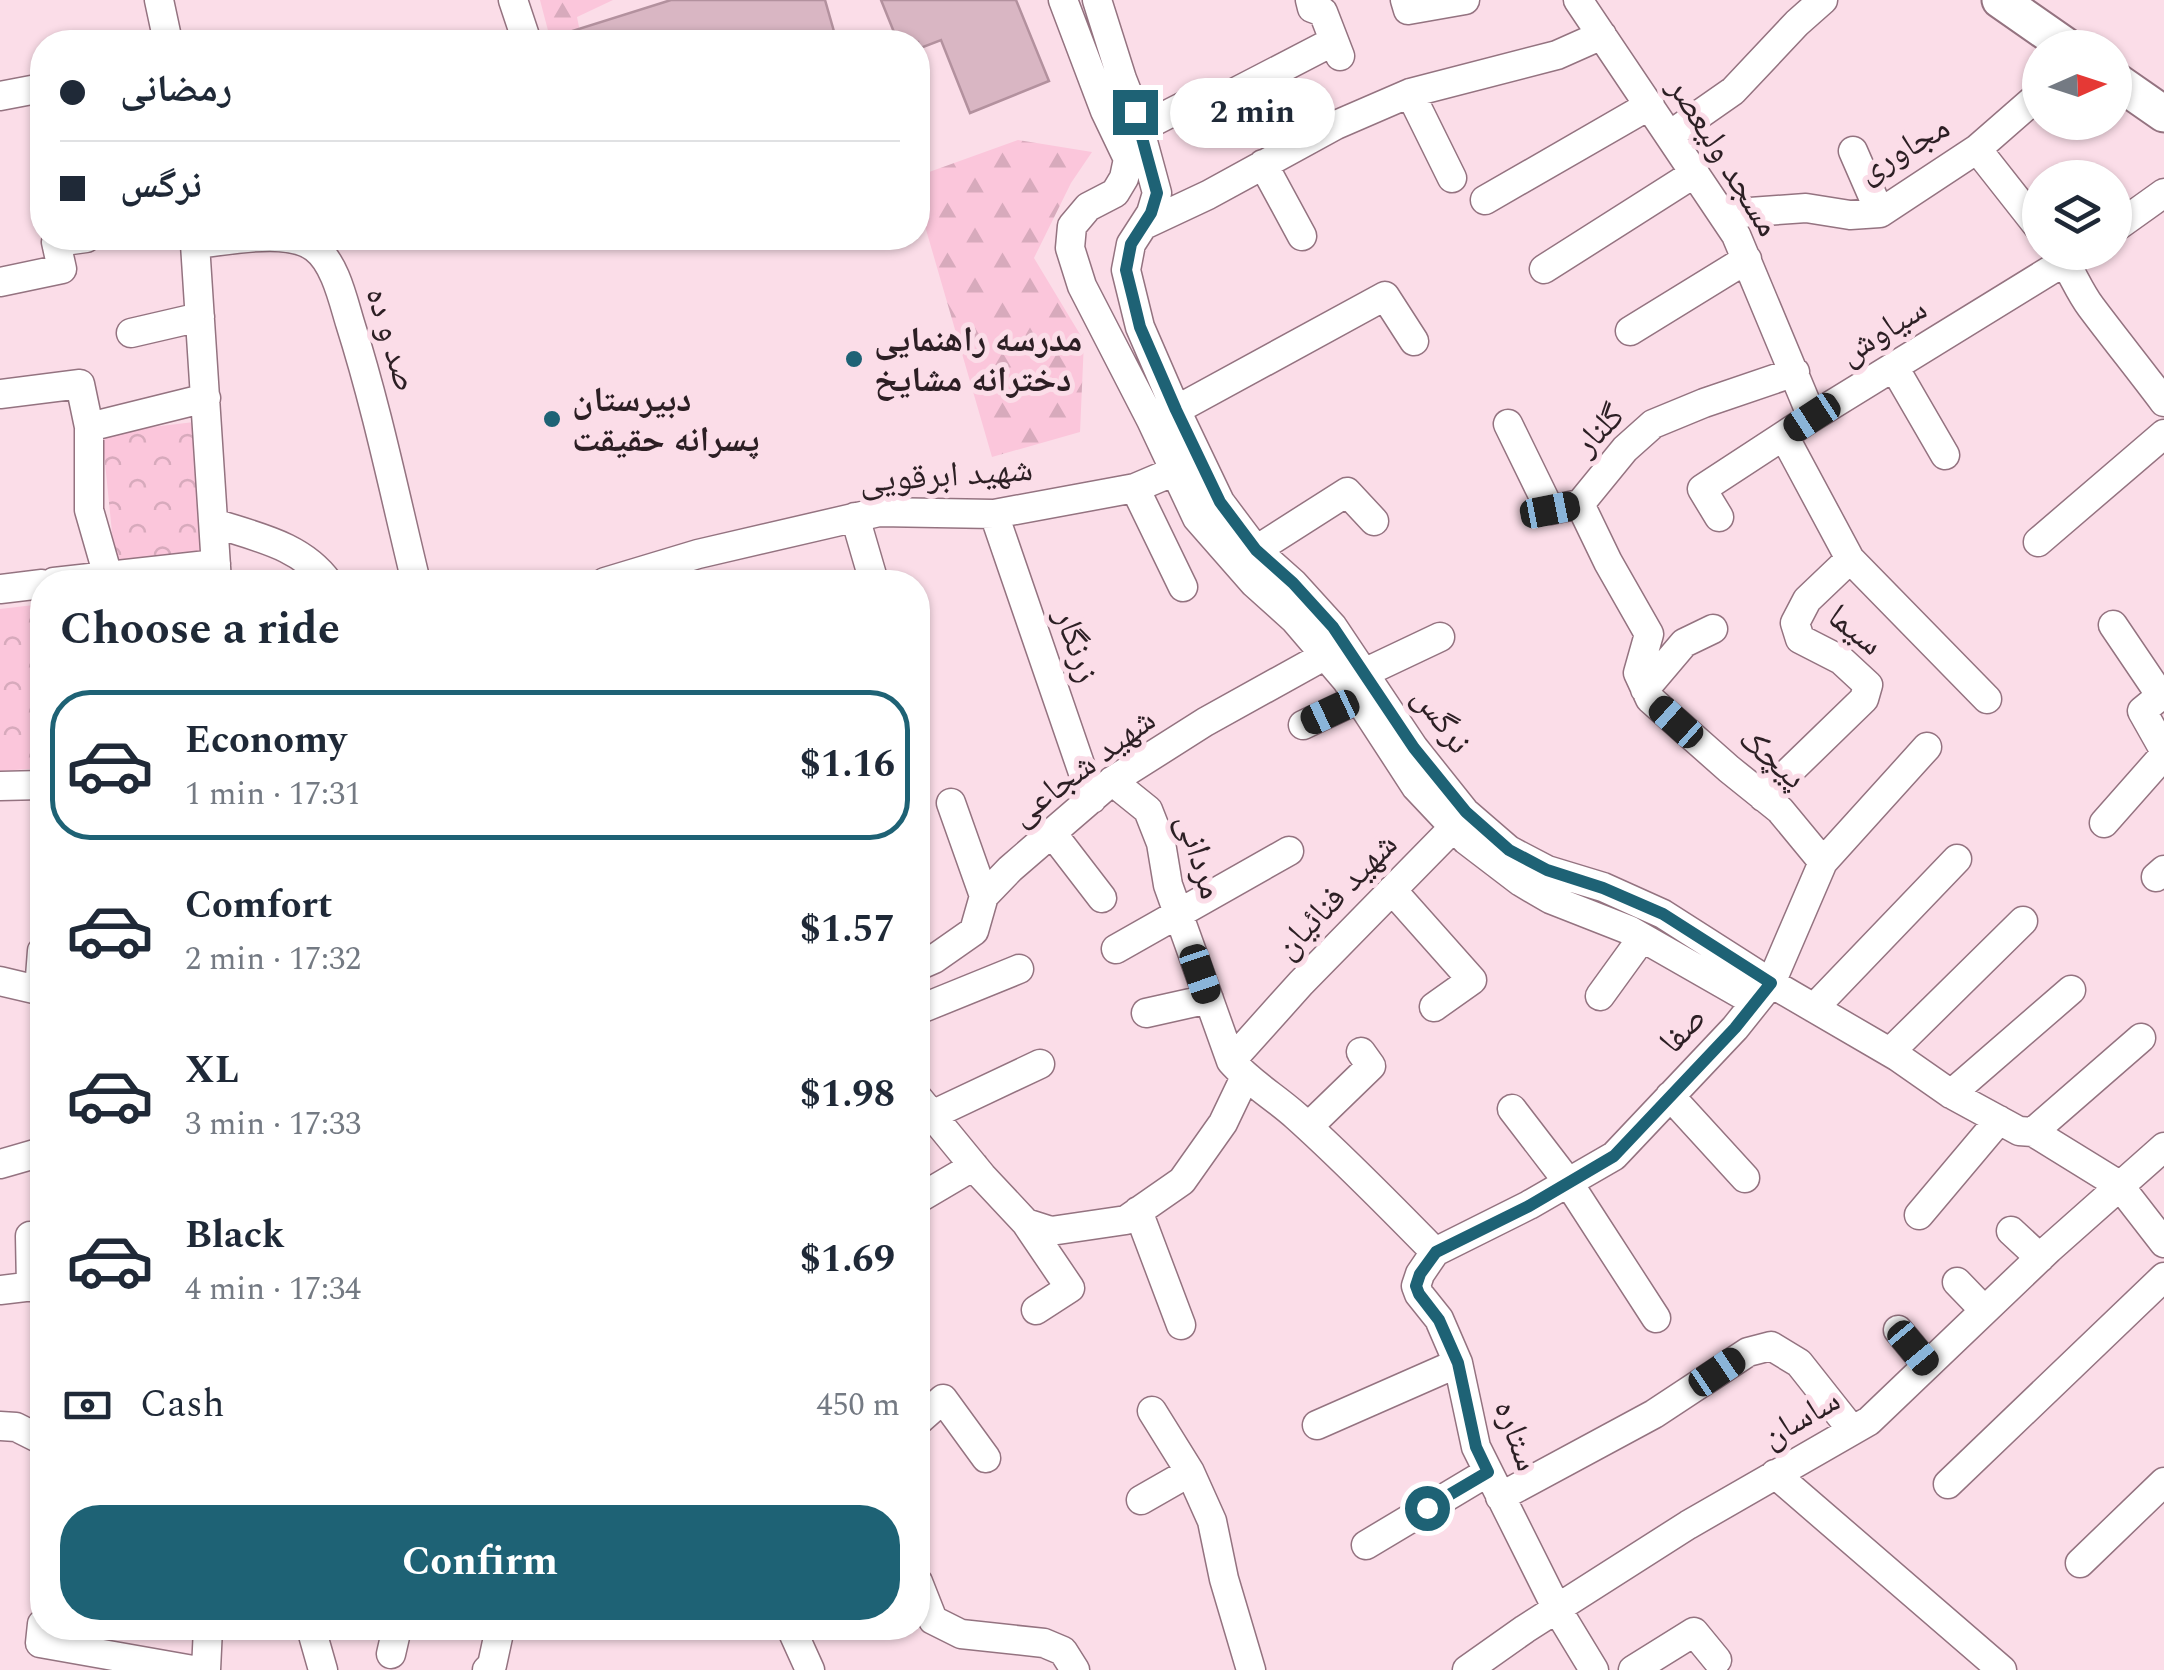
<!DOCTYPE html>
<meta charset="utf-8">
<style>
body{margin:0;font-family:Spectral,"Noto Naskh Arabic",serif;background:#f6f6f7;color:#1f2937;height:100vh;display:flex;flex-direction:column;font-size:38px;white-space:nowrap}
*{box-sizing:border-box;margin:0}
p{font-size:32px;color:#747a83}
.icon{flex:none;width:55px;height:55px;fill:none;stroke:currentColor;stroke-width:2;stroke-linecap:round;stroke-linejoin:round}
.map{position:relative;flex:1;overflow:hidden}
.panel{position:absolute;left:30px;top:570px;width:900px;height:1070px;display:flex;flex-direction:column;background:#fff;border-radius:40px;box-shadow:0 2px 8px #0004}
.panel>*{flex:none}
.top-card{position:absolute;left:30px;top:30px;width:900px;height:220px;border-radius:40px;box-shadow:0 2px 8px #0004;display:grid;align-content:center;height:220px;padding:0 30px;background:#fff}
.needle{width:65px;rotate:87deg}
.buttons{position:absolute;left:2022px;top:30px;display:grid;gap:20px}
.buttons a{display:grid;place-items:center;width:110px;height:110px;border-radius:50%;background:#fff;box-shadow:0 2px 8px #0004;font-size:50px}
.end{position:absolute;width:45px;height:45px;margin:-22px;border:12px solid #1e6275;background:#fff;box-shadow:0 0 0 5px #fff}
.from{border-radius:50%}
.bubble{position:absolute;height:70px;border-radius:35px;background:#fff;box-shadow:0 2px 8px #0004;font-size:32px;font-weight:700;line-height:70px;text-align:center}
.car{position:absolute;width:30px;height:60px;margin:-30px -15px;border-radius:12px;box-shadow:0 0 8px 2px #0007;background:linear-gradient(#222 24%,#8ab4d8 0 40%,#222 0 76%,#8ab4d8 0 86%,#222 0)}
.top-card b{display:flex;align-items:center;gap:35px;height:95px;font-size:38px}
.top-card b+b{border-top:2px solid #e0e1e3}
.top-card i{width:25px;height:25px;background:#1f2937}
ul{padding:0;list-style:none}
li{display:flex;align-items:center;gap:30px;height:150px;margin:0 20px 15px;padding:0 10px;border:5px solid transparent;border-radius:40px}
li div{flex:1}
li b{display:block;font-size:38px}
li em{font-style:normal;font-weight:700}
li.on{border-color:#1e6275}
li>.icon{width:90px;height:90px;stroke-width:1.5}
h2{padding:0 30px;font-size:45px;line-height:120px}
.pay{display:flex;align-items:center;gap:25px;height:110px;padding:0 30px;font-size:38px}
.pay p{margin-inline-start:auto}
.action{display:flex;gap:20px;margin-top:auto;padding:20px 30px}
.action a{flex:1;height:115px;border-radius:40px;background:#1e6275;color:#fff;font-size:40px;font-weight:700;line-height:115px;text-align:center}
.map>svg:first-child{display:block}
.forest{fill:url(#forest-firs)}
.park{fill:url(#park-crowns)}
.building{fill:#d9b6c3;stroke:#b3919e;stroke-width:2.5}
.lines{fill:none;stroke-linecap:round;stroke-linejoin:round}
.minor-casing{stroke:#947380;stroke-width:31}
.major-casing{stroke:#947380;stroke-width:39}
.minor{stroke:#fff;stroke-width:28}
.major{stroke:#fff;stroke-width:35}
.route{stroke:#1e6275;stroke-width:12}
.poi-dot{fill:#1e6275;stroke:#fbdde8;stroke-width:4}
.labels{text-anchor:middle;stroke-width:10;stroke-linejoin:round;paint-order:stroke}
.street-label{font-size:35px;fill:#2c1f24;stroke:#fbdde8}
.poi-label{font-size:35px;font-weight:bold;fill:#2c1f24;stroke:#fbdde8;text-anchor:start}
</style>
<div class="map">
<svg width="2164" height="1670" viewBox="0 0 2164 1670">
<defs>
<pattern id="forest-firs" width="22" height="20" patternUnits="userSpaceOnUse" patternTransform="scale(2.5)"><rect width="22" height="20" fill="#fbc6db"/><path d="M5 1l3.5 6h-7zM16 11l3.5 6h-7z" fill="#d7aabc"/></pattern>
<pattern id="park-crowns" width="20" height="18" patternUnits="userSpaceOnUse" patternTransform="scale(2.5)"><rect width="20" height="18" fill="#fbc6db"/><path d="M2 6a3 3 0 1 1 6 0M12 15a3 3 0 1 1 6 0" fill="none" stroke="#d7aabc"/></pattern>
</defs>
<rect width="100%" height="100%" fill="#fbdde8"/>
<path class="forest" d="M 540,0 L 613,0 L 577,17 L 582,42 L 551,42 Z
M 1018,140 L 1092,152 L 1071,183 L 1034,258 L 1084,341 L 1080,432 L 992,457 L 918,202 L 918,176 Z"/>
<path class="park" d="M 194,422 L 204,582 L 117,582 L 102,433 Z
M 42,604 L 42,768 L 0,771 L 0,609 Z"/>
<path class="building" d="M 671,0 L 825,0 L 837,42 L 554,42 L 553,37 Z
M 881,0 L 1016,0 L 1049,81 L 970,113 L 941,40 L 918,49 L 918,42 L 898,42 Z"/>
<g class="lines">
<defs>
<path id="minor" d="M 159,0 L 168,42
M 513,0 L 527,42
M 1063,0 L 1105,111 L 1128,159 L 1124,178 L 1115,193 L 1088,207 L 1072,226 L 1070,248 L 1082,286 L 1151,420 L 1197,518 L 1254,583 L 1294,619 L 1347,681 L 1416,787 L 1466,840 L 1521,882 L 1550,899 L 1629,930 L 1755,1002
M 1097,0 L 1122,79 L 1135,112 L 1157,193 L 1151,213 L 1131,244 L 1126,270 L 1140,327 L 1176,410 L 1220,502 L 1256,550 L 1293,583 L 1333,627 L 1414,748 L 1465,812 L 1509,850 L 1547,870 L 1603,887 L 1663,914 L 1771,983 L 1898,1057 L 1951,1094 L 2019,1131 L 2033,1132 L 2119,1185 L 2164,1243
M 1310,0 L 1312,8 L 1323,12 L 1340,56
M 1405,0 L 1408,10 L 1465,0
M 1578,0 L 1736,235 L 1812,417
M 1410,93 L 1452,178
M 0,96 L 42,88
M 1139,129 L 1190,103 L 1197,112 L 1334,41
M 1670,135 L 1733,91 L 1797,23 L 1823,0
M 1977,149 L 2040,229
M 1853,151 L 1880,213
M 1263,164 L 1302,236
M 1485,200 L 1650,105
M 1724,217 L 1750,212 L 1806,208 L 1850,215 L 1880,213 L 1977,149 L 2040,94
M 1144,225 L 1208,195 L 1336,125 L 1410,93 L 1557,55 L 1602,35
M 2115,228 L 2164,193
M 195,238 L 195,244 C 228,241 288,227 315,248 C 335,263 343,300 350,323 C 377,408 395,496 416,582
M 195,244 L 217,582
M 2058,252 C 2071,269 2078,290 2091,307 C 2115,339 2140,370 2164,402
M 1544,269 L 1695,173
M 0,282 L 62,269 L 56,242 L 86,238
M 1630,331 L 1747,259
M 131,333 L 200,317
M 1894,367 L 1945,455
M 0,394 L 80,384 L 89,427 L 206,398
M 1176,410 L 1385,296 L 1414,341
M 1508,424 L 1550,510 L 1580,504 L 1625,449 L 1653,424 L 1704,403 L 1795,372
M 89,427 L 89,510 L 108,576
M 1784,436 L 1850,559 L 1987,699
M 1135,488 L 1183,587
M 1580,504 L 1608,562 L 1649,634 L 1638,673 L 1650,699 L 1729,769 L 1780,810 L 1823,862
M 994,514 L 1092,799
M 855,517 L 874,582
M 1719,517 L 1702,489 L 1812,417 L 2080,252
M 214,523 C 256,537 301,545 328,582
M 2038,542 L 2164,434
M 1256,550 L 1347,492 L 1374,521
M 54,582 L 216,564
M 605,582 L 698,554 L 879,512 L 994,514 L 1135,488 L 1175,471
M 0,589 L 42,584
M 2113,625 L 2161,696
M 1364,673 L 1440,637
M 1645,689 L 1684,643 L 1713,629
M 2164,693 L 2142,711 L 2164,750
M 1303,725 L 1358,699
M 1112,781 L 1148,810 L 1161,843 L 1168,885 L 1231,1061 C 1250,1083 1275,1097 1296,1116 C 1344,1159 1390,1206 1435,1252
M 0,786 L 42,785
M 1763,797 L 1864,699 L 1868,685 L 1841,660 L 1800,639 L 1795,623 L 1807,600 L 1850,559
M 951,803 L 984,896
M 2104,823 L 2164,755
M 1052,833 L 1102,898
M 2156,877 L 2164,870
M 1392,890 L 1472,980 L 1434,1007
M 1116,949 L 1289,851
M 918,966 L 934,959 L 974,931 L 984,896 L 1010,869 L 1112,781 L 1205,722 L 1324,656
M 0,981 L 42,991
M 39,990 L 42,951
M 1600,996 L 1642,938
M 1814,1008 L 1957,859
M 918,1010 L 1019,969
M 1146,1013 L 1209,999
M 1890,1052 L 2023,921
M 1231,1061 L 1301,983 L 1454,827
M 1951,1094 L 2071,990
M 1670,1096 L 1745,1178
M 918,1098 L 982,1176 L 1026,1223 L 1051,1231 L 1126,1220 L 1182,1181 L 1223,1123 L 1245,1077
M 1512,1109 L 1568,1182 L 1656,1318
M 932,1115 L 1040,1064
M 1308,1127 L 1371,1066 L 1361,1052
M 2033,1132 L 2141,1038
M 0,1164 L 42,1152
M 918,1199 L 974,1166
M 1138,1211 L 1181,1325
M 1919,1215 L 1999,1120
M 1026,1223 L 1070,1288 L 1036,1310
M 2011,1231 L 2040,1258
M 30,1236 L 31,1287
M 1957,1282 L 1984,1310
M 0,1290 L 42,1285
M 1898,1330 L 1927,1365
M 1152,1411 L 1190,1472 L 1212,1521 L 1224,1579 L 1251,1670
M 918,1421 L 943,1399 L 986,1458
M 1317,1425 L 1458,1363
M 0,1426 L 16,1427 L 42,1440
M 1775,1474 L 2002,1670
M 1948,1484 L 2164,1277
M 1500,1497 L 1654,1414 L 1748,1352 L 1771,1346 L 1799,1363 L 1852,1430
M 1141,1500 L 1190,1472
M 1366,1545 L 1488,1472
M 2080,1563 L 2164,1482
M 918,1582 L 933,1620 L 961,1634 L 1044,1643 L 1063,1651 L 1075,1670
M 42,1624 L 40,1643 L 193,1670
M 311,1628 L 323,1670
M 791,1628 L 810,1670
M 391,1654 L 397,1628
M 206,1670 L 208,1628
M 487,1670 L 492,1665 L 500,1628
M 1467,1670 L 1525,1629 L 1688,1525 L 1869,1421 L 2049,1249 L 2164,1147
M 1594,1670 L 1557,1609 L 1476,1447 L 1458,1363 L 1439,1319 L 1419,1294 L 1416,1286 L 1420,1274 L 1435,1252 L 1529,1205 L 1614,1156 L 1735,1028 L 1771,983 L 1823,862 L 1927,747
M 1633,1670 L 1694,1632 L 1717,1660"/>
<path id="major" d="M 2000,0 L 2069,48
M 2115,80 L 2164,114"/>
</defs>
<use href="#minor" class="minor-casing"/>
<use href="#major" class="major-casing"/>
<use href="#minor" class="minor"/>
<use href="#major" class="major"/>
</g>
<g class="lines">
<path class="route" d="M 1135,112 L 1157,193 L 1151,213 L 1131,244 L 1126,270 L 1133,298 L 1140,327 L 1176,410 L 1220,502 L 1256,550 L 1293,583 L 1333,627 L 1414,748 L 1466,812 L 1509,850 L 1547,870 L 1603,888 L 1663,914 L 1771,983 L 1735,1028 L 1614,1156 L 1529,1206 L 1436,1252 L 1420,1274 L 1416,1286 L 1419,1294 L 1439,1320 L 1458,1363 L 1476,1447 L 1488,1472 L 1427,1508"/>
</g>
<g class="poi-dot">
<circle cx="854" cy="359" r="10"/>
<circle cx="552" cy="419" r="10"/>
</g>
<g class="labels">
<g class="street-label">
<text transform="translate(1903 148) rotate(-30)" y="12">مجاوری</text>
<text transform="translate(1725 156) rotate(58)" y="12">مسجد ولیعصر</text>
<text transform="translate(1882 330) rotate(-32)" y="12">سیاوش</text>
<text transform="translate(393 339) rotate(73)" y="12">صد و ده</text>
<text transform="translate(1598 429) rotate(-46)" y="12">گلنار</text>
<text transform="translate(946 474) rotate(-4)" y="12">شهید ابرقویی</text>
<text transform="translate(1856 629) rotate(38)" y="12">سیما</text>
<text transform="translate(1078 645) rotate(71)" y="12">زرنگار</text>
<text transform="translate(1443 719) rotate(54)" y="12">نرگس</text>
<text transform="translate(1773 757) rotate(41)" y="12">پیچک</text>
<text transform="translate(1082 766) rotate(-37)" y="12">شهید شجاعی</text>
<text transform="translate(1201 856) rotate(73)" y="12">مردانی</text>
<text transform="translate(1335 895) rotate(-46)" y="12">شهید فنائیان</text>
<text transform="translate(1682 1029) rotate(-47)" y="12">صفا</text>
<text transform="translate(1800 1417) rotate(-30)" y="12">ساسان</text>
<text transform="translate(1518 1435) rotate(70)" y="12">ستاره</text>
</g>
<g class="poi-label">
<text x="874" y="351">مدرسه راهنمایی<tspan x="874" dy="40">دخترانه مشایخ</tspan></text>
<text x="572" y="411">دبیرستان<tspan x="572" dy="40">پسرانه حقیقت</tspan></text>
</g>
</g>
</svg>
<div class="buttons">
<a><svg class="needle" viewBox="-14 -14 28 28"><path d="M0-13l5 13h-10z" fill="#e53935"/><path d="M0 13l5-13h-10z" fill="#747a83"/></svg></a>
<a><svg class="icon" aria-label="layers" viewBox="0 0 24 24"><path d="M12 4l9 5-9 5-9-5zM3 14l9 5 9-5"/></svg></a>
</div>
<i class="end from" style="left:1427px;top:1508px"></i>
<i class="end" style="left:1135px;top:112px"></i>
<div class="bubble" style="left:1170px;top:78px;width:165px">2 min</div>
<i class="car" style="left:1812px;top:417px;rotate:237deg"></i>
<i class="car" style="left:1550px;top:510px;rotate:79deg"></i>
<i class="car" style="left:1330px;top:712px;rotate:245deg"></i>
<i class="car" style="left:1676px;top:722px;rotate:312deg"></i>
<i class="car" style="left:1200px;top:974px;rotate:161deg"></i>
<i class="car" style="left:1913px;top:1348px;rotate:140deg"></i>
<i class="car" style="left:1717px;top:1372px;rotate:56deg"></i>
<div class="top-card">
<b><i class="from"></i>رمضانی</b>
<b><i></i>نرگس</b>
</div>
<section class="panel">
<h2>Choose a ride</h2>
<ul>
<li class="on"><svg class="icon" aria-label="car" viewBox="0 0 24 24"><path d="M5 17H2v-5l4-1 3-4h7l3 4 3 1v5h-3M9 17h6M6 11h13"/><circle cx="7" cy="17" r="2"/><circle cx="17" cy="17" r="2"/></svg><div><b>Economy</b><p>1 min · 17:31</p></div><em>$1.16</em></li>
<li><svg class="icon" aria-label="car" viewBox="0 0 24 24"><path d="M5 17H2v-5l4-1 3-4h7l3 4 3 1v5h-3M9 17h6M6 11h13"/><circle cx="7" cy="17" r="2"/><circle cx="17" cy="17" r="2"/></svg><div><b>Comfort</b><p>2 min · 17:32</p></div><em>$1.57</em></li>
<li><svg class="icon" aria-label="car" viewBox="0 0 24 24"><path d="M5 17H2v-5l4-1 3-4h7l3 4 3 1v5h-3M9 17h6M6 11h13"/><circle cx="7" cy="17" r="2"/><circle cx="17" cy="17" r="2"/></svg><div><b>XL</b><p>3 min · 17:33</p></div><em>$1.98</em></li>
<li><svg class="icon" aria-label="car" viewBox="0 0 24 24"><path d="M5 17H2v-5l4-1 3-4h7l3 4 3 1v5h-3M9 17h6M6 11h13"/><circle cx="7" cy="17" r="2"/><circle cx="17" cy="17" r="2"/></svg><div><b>Black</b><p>4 min · 17:34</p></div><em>$1.69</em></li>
</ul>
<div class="pay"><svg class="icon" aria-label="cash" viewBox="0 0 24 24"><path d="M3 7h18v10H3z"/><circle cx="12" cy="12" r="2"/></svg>Cash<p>450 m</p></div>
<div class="action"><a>Confirm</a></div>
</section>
</div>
